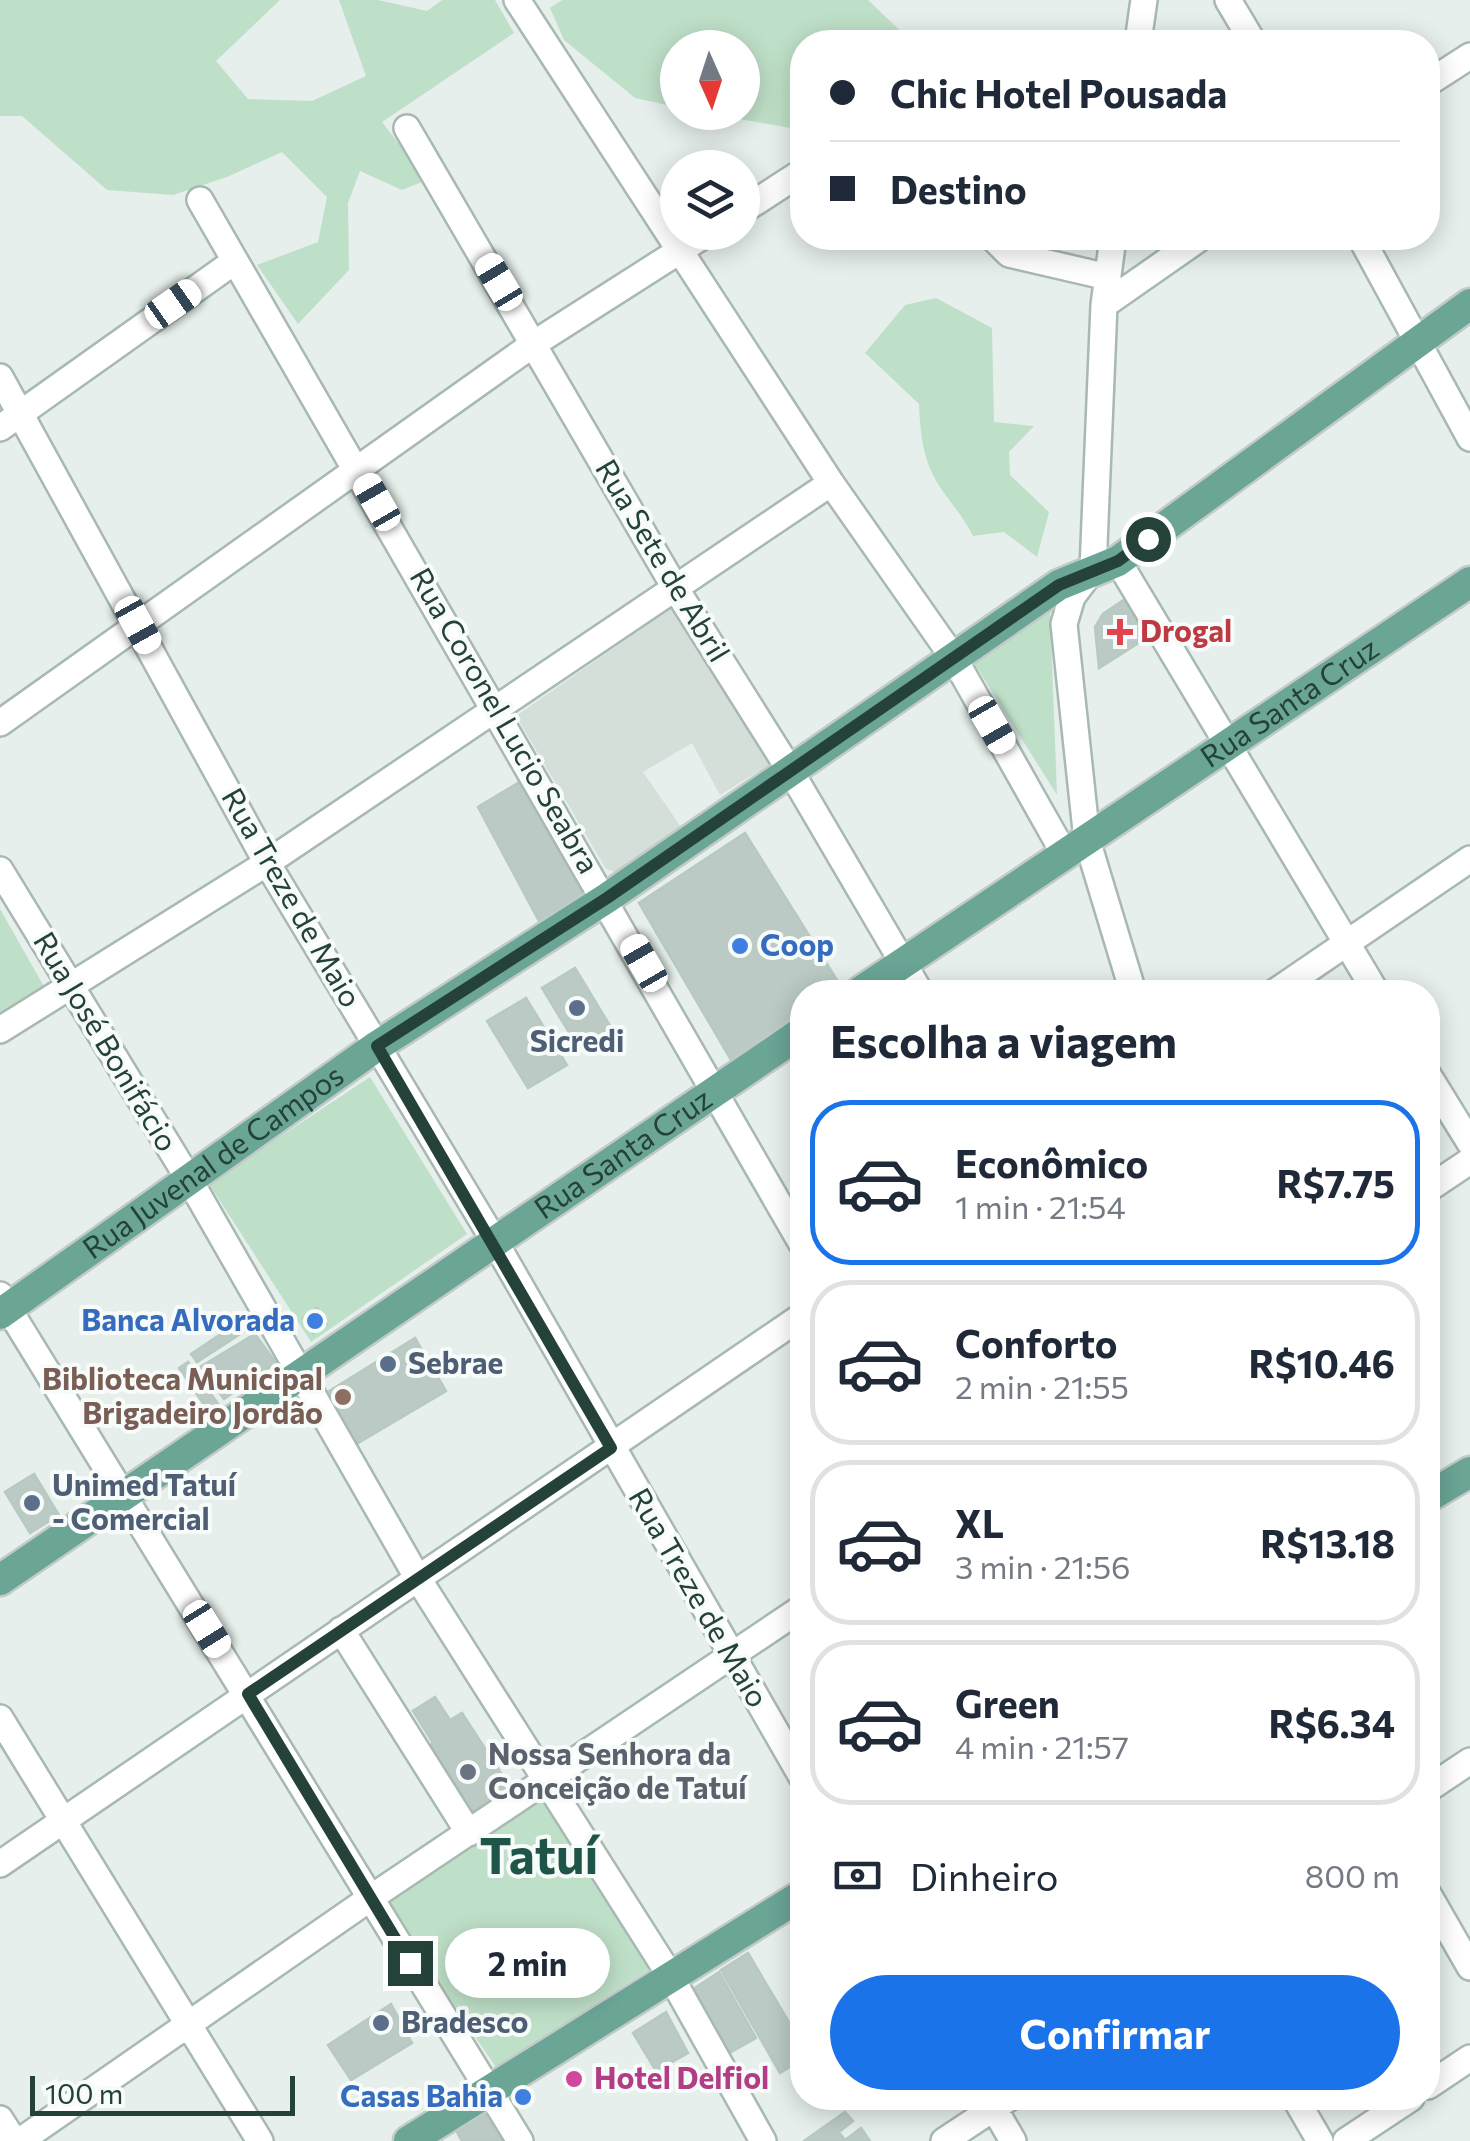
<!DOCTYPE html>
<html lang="pt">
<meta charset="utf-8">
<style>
body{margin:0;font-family:Commissioner,sans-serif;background:#f2f2f3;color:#1f2937;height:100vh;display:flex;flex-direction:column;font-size:38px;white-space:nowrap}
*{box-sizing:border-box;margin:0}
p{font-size:32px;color:#747a83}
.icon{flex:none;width:55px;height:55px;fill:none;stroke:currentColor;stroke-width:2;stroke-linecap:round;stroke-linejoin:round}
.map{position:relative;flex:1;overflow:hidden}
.drawer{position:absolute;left:790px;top:980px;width:650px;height:1130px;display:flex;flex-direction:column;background:#fff;border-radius:40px;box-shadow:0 5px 25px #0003}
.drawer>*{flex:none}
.banner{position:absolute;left:790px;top:30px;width:650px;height:220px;border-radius:40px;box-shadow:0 5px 25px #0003;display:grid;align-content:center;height:220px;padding:0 40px;background:#fff}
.needle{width:65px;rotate:177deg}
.tools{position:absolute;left:660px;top:30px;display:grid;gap:20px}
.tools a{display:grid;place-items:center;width:100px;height:100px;border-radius:50%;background:#fff;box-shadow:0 5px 25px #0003;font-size:50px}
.scale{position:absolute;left:30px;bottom:25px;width:265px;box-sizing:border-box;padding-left:10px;border:5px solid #24423a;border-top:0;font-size:28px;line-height:35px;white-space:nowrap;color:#24423a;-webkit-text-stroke:8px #f7fbf9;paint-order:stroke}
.end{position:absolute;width:45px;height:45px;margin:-22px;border:12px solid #24423a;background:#fff;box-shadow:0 0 0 5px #fff}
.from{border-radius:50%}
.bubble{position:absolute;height:70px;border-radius:35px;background:#fff;box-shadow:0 5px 25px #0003;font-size:32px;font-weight:700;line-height:70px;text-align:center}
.car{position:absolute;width:30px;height:60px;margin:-30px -15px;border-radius:12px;box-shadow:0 0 8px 2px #0007;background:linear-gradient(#fff 24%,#345 0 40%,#fff 0 76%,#345 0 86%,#fff 0)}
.banner b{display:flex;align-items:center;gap:35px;height:95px;font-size:38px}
.banner b+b{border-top:2px solid #e0e1e3}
.banner i{width:25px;height:25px;background:#1f2937}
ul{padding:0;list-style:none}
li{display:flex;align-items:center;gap:30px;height:165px;margin:0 20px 15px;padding:0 20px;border:5px solid #e0e1e3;border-radius:40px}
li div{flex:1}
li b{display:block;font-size:38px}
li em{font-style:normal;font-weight:700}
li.selected{border-color:#1a73e8}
li>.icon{width:90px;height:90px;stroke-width:1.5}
h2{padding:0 40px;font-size:45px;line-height:120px}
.pay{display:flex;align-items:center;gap:25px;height:110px;padding:0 40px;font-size:38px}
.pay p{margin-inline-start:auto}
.cta{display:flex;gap:20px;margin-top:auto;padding:20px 40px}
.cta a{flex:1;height:115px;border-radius:60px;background:#1a73e8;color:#fff;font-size:40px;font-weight:700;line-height:115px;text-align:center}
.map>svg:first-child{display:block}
.built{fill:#d4dfda}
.green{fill:#bfe0c8}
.building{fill:#bbcac4;stroke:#b8c9c2;stroke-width:2.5}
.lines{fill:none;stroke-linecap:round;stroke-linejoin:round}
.minor-casing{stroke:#a8b8b2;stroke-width:30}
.major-casing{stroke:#c2cac8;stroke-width:35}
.minor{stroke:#fff;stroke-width:25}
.major{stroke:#6aa596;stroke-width:30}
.route{stroke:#24423a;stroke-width:12}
.health-dot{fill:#e0444e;stroke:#f7fbf9;stroke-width:4}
.shop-dot{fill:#3f7fe0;stroke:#f7fbf9;stroke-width:4}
.service-dot{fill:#5c6f8a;stroke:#f7fbf9;stroke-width:4}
.education-dot{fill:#8d6e63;stroke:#f7fbf9;stroke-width:4}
.worship-dot{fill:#6b7280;stroke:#f7fbf9;stroke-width:4}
.hotel-dot{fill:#d1479c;stroke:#f7fbf9;stroke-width:4}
.labels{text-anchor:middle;stroke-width:8;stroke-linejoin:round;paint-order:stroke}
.street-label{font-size:30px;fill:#24423a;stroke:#f7fbf9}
.health-label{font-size:30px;font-weight:bold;fill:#be3a42;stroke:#f7fbf9;text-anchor:start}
.shop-label{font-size:30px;font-weight:bold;fill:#366cbe;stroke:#f7fbf9;text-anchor:end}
.service-label{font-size:30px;font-weight:bold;fill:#4e5e75;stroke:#f7fbf9;text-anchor:start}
.education-label{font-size:30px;font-weight:bold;fill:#785e54;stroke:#f7fbf9;text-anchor:end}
.worship-label{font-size:30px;font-weight:bold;fill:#5b616d;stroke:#f7fbf9;text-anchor:start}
.hotel-label{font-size:30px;font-weight:bold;fill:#b23c85;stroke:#f7fbf9;text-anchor:start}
.town-label{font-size:50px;font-weight:bold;fill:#1f5548;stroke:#f7fbf9}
</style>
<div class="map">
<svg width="1470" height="2141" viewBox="0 0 1470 2141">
<rect width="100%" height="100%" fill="#e6efeb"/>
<path class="built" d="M 671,608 L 770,764 L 720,795 L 692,743 L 643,772 L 681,827 L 615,872 L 606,869 L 516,716 Z"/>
<path class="green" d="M 0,0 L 280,0 L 216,61 L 248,99 L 312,101 L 366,76 L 339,0 L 378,0 L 427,11 L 442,0 L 495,0 L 514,33 L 382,122 L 427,180 L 402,190 L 360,171 L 348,203 L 349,270 L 298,324 L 257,265 L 318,242 L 327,197 L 282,152 L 227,177 L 173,195 L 107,190 L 22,116 L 0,116 Z
M 562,0 L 868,0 L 912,42 L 802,42 L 802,130 L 705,113 L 742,112 L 742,48 L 678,48 L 677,107 L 635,98 L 564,40 L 550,8 Z
M 936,298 L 992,328 L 994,422 L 1034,426 L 1009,452 L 1010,475 L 1049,512 L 1037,557 L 1004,532 L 973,536 C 962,513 944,497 933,475 C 922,454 920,428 919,404 L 865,353 L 905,305 Z
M 1050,608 L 1057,795 L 974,663 Z
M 0,909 L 46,990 L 0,1021 Z
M 370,1077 L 467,1234 L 311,1342 L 209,1184 Z
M 547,1790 L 650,1969 L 496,2067 L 379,1896 Z"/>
<path class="building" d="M 1125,599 L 1148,637 L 1099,668 L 1095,627 L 1103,614 Z
M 521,781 L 585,893 L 540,923 L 478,807 Z
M 745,833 L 842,988 L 835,992 L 802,992 L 802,1016 L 734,1065 L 639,903 Z
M 575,968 L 612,1029 L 579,1049 L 542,988 Z
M 526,998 L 567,1065 L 528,1088 L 487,1021 Z
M 317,1308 L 327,1324 L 313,1333 L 303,1318 Z
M 252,1313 L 257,1323 L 197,1362 L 191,1354 Z
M 255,1334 L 276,1363 L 224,1399 L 200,1367 Z
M 415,1338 L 446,1391 L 353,1446 L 323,1395 Z
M 188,1362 L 221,1408 L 211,1415 L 179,1368 Z
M 34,1474 L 59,1515 L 30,1533 L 5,1492 Z
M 435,1697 L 450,1720 L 462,1713 L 514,1793 L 471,1825 L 421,1751 L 433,1743 L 413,1711 Z
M 748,1953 L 802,2044 L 802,2059 L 780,2073 L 721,1970 Z
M 719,1972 L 756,2038 L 724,2056 L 689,1992 Z
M 391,2004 L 412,2043 L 351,2080 L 328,2045 Z
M 666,2012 L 688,2053 L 656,2071 L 633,2033 Z
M 845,2112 L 853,2121 L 839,2132 L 845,2140 L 861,2128 L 870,2141 L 804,2141 Z
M 485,2115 L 501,2141 L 462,2141 L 457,2132 Z"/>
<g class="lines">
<defs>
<path id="minor" d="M 517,0 L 831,483 L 955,660 L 1065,855
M 1228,0 L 1253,42
M 1138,42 L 1144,0
M 1428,83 L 1470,56
M 407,128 L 674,586 L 791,772 L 920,992
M 200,200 L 802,1244
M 742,211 L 802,172
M 993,238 L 1009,254 L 1108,277
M 1113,238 L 1104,305 L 1093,569 L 1072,597 L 1064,624 L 1087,840 L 1133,992
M 1361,238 L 1470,438
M 1104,305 L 1200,238
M 0,377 L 267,863 L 495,1242 L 802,1777
M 0,428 L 235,261
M 1118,561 L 1376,992
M 0,723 L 535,343 L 709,232
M 0,870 L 190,1181 L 417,1577 L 671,1977 L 763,2141
M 1275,992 L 1470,859
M 0,1030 L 267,863 L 831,483
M 1428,1075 L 1470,1143
M 1428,1189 L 1470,1161
M 0,1295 L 520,2141
M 341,1630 L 469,1833
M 0,1718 L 260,2141
M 1428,1789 L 1470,1761
M 0,1864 L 802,1316
M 1428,1894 L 1470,1967
M 1428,2086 L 1470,2058
M 988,2098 L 1013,2141
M 1295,2098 L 1320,2141
M 0,2119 L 14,2141
M 20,2141 L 369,1899 L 802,1608
M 944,2141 L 1009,2098
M 1346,2141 L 1411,2098"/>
<g id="major">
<path id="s1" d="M 860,992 L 1470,582"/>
<path id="s2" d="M 0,1314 L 377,1046 L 607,898 L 1059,585 L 1118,561 L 1470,304"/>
<path d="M 1428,1497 L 1470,1472"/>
<path id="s3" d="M 0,1580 L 802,1032"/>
<path d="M 409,2141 L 802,1895"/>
</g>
</defs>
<use href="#minor" class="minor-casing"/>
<use href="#major" class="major-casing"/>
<use href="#minor" class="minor"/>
<use href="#major" class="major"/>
</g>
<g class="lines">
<path class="route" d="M 410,1963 L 248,1694 L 611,1448 L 377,1046 L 607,898 L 1059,585 L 1118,561 L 1148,539"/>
</g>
<path class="health-dot" d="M1115 617h10v10h10v10h-10v10h-10v-10h-10v-10h10z"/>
<g class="shop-dot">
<circle cx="740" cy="946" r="10"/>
<circle cx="315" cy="1321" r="10"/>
<circle cx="523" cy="2097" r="10"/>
</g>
<g class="service-dot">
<circle cx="577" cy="1008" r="10"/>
<circle cx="388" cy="1364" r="10"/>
<circle cx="32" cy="1503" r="10"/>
<circle cx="381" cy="2023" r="10"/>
</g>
<circle class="education-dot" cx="343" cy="1397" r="10"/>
<circle class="worship-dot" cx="468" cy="1772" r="10"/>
<circle class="hotel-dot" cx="574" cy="2079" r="10"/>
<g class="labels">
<g class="street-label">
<text transform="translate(662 561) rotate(59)" y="10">Rua Sete de Abril</text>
<text dy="10" stroke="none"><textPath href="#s1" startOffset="518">Rua Santa Cruz</textPath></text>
<text transform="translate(504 721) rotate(60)" y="10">Rua Coronel Lucio Seabra</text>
<text transform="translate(291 898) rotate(60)" y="10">Rua Treze de Maio</text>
<text transform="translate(105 1042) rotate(59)" y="10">Rua José Bonifácio</text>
<text dy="10" stroke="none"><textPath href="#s3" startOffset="755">Rua Santa Cruz</textPath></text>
<text dy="10" stroke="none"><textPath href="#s2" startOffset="262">Rua Juvenal de Campos</textPath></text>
<text transform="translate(698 1598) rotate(60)" y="10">Rua Treze de Maio</text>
</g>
<g class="health-label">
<text x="1140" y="642">Drogal</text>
</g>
<g class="shop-label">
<text x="760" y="956" text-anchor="start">Coop</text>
<text x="295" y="1331">Banca Alvorada</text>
<text x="503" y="2107">Casas Bahia</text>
</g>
<g class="service-label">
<text x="577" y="1052" text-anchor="middle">Sicredi</text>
<text x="408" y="1374">Sebrae</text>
<text x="52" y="1496">Unimed Tatuí<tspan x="52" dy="34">- Comercial</tspan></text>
<text x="401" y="2033">Bradesco</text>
</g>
<g class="education-label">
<text x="323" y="1390">Biblioteca Municipal<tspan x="323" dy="34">Brigadeiro Jordão</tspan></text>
</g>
<g class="worship-label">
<text x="488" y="1765">Nossa Senhora da<tspan x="488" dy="34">Conceição de Tatuí</tspan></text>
</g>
<g class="hotel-label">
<text x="594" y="2089">Hotel Delfiol</text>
</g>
<g class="town-label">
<text x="539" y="1874">Tatuí</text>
</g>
</g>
</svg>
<div class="tools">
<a><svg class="needle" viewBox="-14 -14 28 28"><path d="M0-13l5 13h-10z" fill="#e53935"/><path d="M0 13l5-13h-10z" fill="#747a83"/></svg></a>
<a><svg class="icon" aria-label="layers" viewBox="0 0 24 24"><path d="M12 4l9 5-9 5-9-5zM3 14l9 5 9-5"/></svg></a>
</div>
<div class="scale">100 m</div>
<i class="end from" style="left:1148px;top:539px"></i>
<i class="end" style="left:410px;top:1963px"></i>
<div class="bubble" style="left:445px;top:1928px;width:165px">2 min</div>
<i class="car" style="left:499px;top:282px;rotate:329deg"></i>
<i class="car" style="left:173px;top:304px;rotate:55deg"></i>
<i class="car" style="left:377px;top:502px;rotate:330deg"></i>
<i class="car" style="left:138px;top:625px;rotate:151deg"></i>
<i class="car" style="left:992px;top:725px;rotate:150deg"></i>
<i class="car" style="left:644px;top:963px;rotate:330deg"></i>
<i class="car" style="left:207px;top:1629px;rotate:148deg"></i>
<div class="banner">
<b><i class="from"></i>Chic Hotel Pousada</b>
<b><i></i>Destino</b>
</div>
<section class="drawer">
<h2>Escolha a viagem</h2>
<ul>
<li class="selected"><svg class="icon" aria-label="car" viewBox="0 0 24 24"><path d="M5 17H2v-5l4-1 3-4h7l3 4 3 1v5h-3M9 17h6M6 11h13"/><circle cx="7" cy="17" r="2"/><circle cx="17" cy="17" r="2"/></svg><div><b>Econômico</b><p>1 min · 21:54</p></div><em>R$7.75</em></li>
<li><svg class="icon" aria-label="car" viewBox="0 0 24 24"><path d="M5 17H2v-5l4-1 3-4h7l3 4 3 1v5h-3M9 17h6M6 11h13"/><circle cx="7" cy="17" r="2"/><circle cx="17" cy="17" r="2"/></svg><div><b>Conforto</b><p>2 min · 21:55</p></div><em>R$10.46</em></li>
<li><svg class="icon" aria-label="car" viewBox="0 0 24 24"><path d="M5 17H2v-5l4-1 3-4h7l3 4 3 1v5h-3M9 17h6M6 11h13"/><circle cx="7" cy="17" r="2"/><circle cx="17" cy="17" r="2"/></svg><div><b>XL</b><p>3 min · 21:56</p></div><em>R$13.18</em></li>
<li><svg class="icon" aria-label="car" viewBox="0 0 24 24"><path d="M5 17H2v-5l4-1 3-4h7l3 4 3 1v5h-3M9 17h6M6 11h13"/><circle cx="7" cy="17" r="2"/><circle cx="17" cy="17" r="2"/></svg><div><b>Green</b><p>4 min · 21:57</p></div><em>R$6.34</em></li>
</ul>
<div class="pay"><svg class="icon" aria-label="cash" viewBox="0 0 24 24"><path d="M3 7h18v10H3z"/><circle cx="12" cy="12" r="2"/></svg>Dinheiro<p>800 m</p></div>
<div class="cta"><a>Confirmar</a></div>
</section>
</div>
